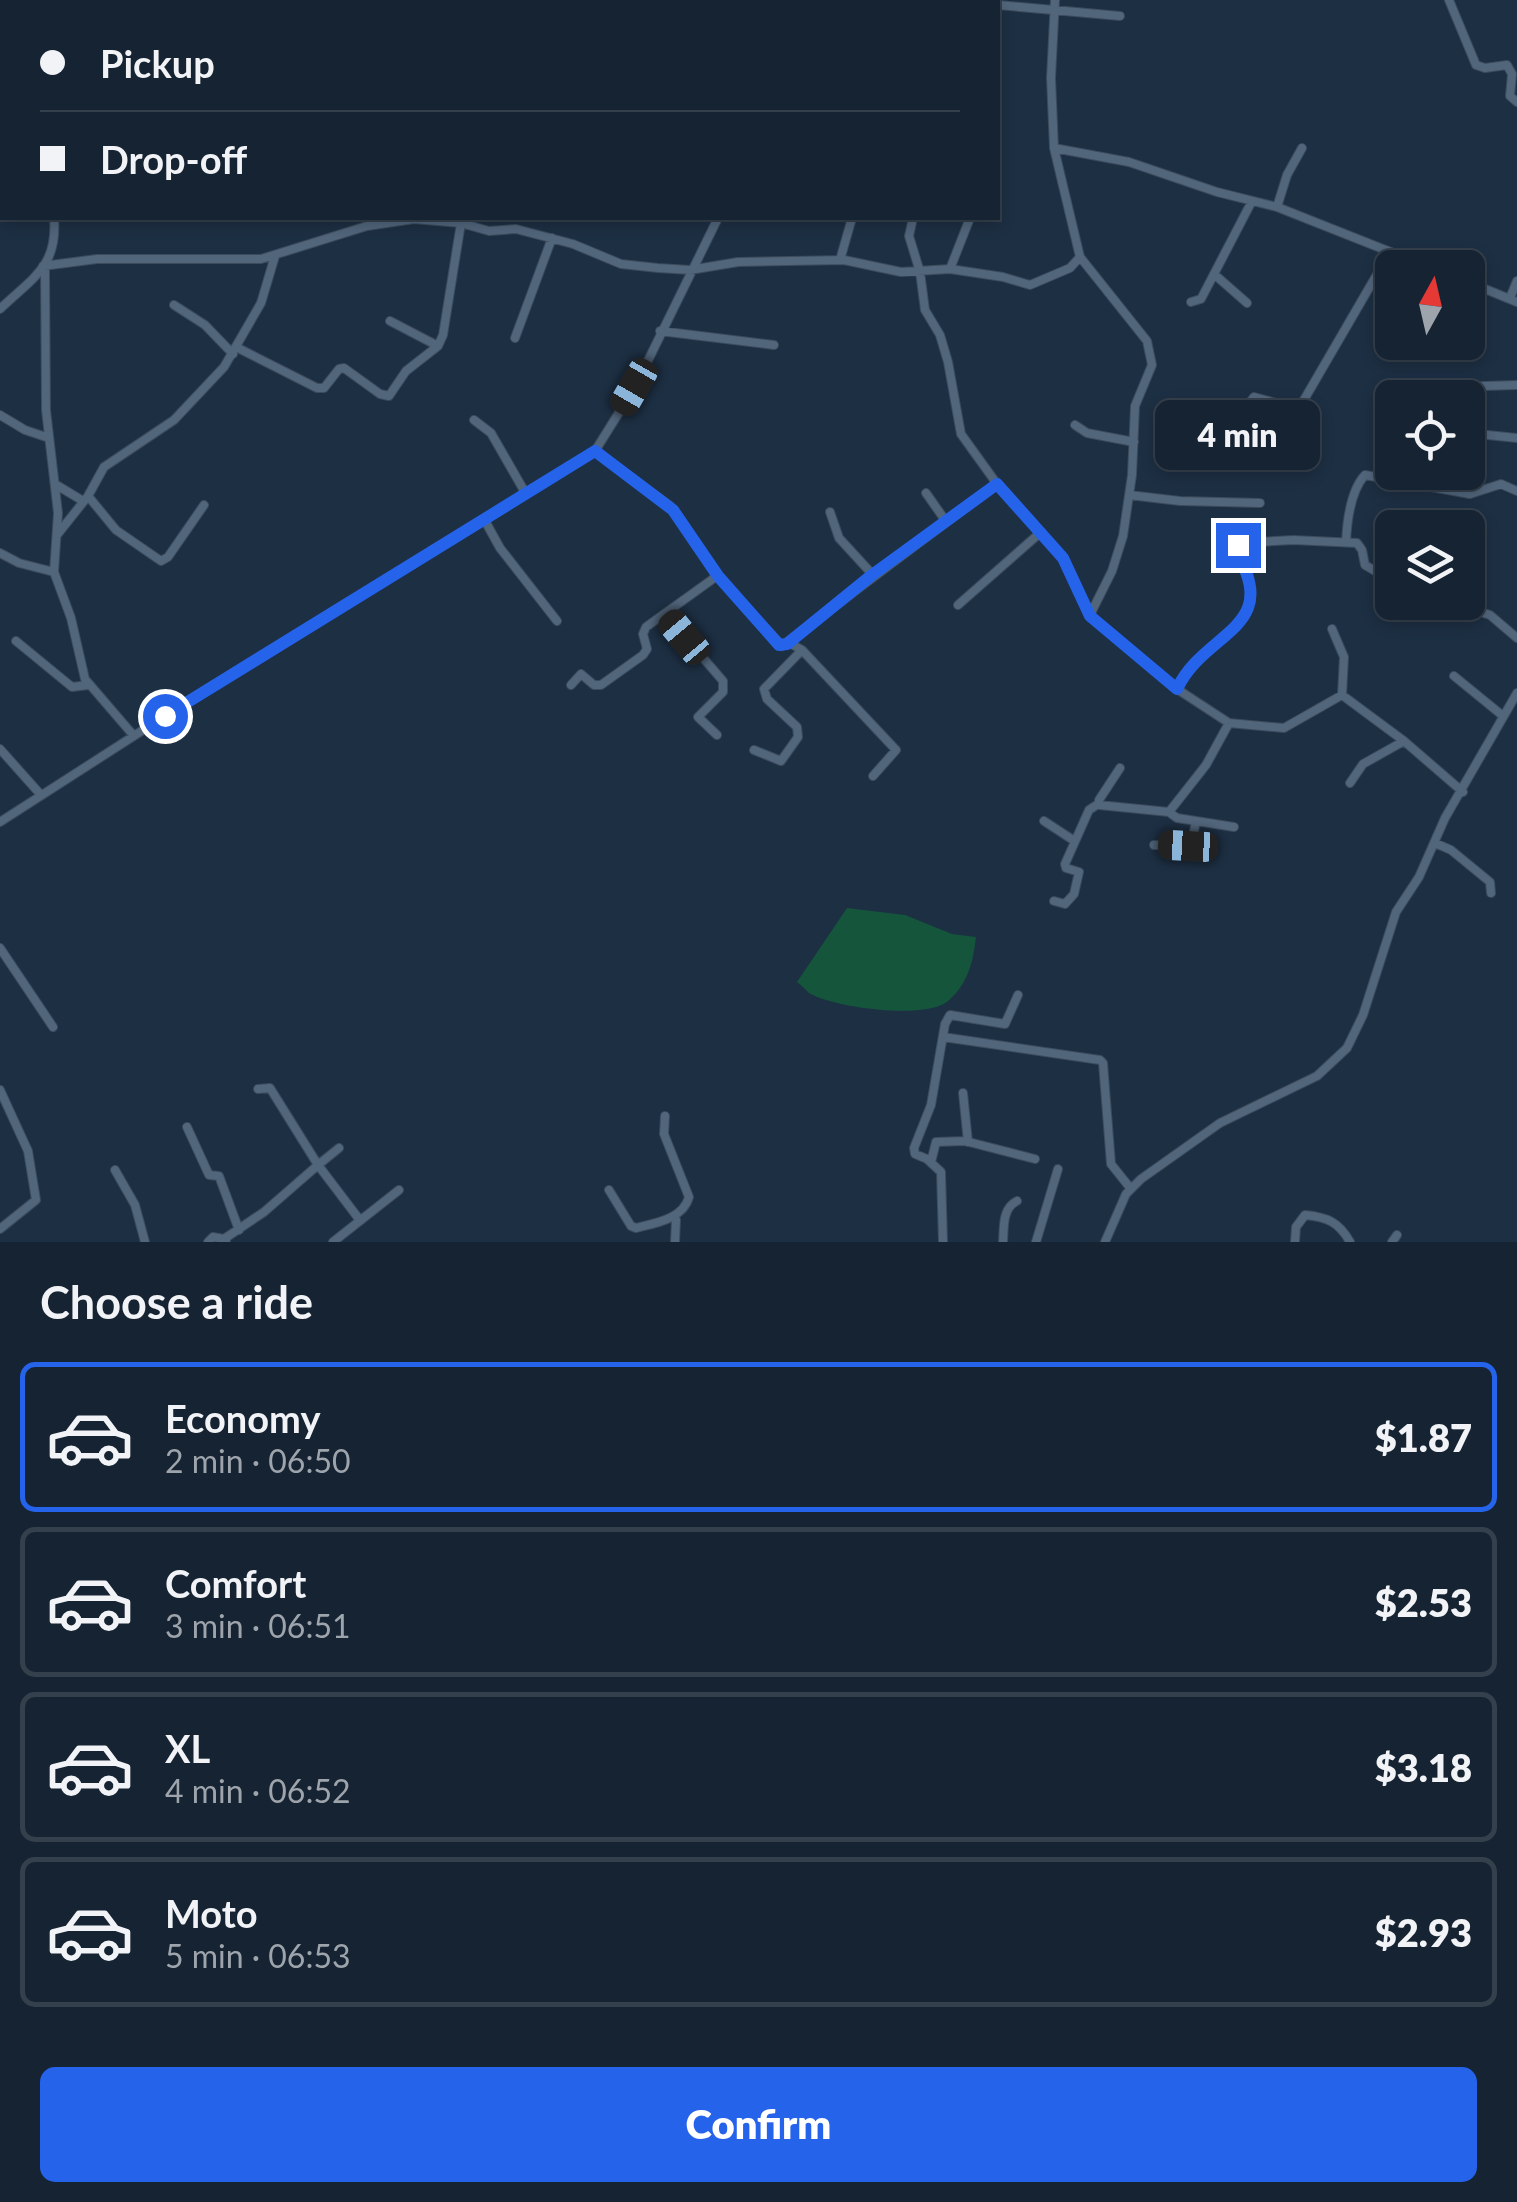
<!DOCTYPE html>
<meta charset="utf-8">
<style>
body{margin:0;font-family:Lato,sans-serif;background:#1f2b3a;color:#f1f3f6;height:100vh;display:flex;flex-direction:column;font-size:38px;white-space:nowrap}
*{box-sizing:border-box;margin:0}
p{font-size:32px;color:#9ea4ac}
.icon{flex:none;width:55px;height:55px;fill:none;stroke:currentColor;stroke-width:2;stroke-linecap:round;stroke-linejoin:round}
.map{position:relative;height:1242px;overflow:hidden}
.sheet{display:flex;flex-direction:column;background:#162332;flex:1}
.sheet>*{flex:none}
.top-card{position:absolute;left:0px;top:0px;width:1000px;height:220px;box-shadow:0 5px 15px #0003,0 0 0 2px #35404d;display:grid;align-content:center;height:220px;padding:0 40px;background:#162332}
.needle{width:65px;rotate:8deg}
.fabs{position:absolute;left:1375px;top:250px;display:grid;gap:20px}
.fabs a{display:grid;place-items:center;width:110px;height:110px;border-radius:15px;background:#162332;box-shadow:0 5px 15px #0003,0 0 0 2px #35404d;font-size:50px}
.end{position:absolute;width:45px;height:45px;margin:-22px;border:12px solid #2563eb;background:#fff;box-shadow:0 0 0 5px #fff}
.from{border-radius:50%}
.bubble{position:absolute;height:70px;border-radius:15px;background:#162332;box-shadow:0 5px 15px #0003,0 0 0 2px #35404d;font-size:32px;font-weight:800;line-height:70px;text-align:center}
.car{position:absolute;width:30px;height:60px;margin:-30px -15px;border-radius:12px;box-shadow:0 0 8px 2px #0007;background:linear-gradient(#222 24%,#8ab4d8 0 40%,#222 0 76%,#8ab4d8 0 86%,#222 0)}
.top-card b{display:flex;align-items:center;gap:35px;height:95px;font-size:38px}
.top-card b+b{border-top:2px solid #35404d}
.top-card i{width:25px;height:25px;background:#f1f3f6}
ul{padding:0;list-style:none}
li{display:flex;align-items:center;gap:30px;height:150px;margin:0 20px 15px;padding:0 20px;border:5px solid #35404d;border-radius:15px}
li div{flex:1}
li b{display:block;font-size:38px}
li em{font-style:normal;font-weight:800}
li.selected{border-color:#2563eb}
li>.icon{width:90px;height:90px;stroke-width:1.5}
h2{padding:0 40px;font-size:45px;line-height:120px}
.cta{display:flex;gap:20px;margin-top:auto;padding:20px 40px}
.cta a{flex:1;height:115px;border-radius:15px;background:#2563eb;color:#fff;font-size:40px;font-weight:800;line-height:115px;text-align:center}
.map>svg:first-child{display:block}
.green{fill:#14553c}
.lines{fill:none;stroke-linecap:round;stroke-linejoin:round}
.minor-casing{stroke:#3b4b5c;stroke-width:10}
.minor{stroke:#51657b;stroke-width:8}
.route{stroke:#2563eb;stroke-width:12}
</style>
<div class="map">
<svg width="1517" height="1242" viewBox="0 0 1517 1242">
<rect width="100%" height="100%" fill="#1d2f43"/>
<path class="green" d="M 847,908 L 905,915 L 952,934 L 976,937 C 973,962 968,984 948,1001 C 926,1020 834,1008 809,993 C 808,992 799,983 797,982 Z"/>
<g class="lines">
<defs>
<path id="minor" d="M 444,0 L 446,2
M 1449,0 L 1476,65 L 1485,68 L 1507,65 L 1512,74 L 1510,96 L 1517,102
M 974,1 L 984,2
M 62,2 L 62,0
M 162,2 L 165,2
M 875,2 L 877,0
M 998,5 L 1120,16
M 1054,148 L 1129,162 L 1217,192 L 1277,207 L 1431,268
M 1277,207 L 1287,175 L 1302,148
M 913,218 L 909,236 L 920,272 L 925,310 L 940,335 L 948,362 L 961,434 L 997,484 L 1063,558 L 1090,615 L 1177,689 L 1229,723 L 1284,728 L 1342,695 L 1404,741 L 1463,792
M 1080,257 L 1147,341 L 1152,365 L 1135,406 L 1132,475 L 1123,536 L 1112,571 L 1090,615
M 840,260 L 852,218
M 43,266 L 97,259 L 261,259 L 367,226 L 414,219 L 461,223 L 489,231 L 516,229 L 573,244 L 621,264 L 658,268 L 690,270 L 738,262 L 844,260 L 901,272 L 950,269 L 1003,277 L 1030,285 L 1070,268 L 1080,257 L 1054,148 L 1051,78 L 1055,0
M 45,269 L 46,410 L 58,513 L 54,572 L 71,618 L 85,679 L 134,736
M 950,269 L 970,218
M 1214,274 L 1247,303
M 1468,282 L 1517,302
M 1510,298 L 1517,281
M 1191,302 L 1201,299 L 1252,201
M 174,305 L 205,325 L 233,354
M 0,309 C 32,278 58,267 54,218
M 390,321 L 438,346
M 660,331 L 774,345
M 515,338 L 552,238
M 236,347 L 317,388 L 324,388 L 339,369 L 344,368 L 380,394 L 389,396 L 406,371 L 438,346 L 443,335 L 461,223
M 1452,387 L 1517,385
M 0,415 L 25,430 L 49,438
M 474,420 L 491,433 L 526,494
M 1075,425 L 1087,433 L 1134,442
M 1390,425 L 1392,425
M 1236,431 L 1242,412 L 1254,397 L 1287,406 L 1301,405 L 1390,252
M 1468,433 L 1517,438
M 595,451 L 670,506 L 717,576 L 782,646 L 997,484
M 55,484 L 83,501
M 926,493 L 945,520
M 1129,495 L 1180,501 L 1260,503
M 88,496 L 116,530 L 161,561 L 168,557 L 204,505
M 830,512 L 839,538 L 873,575
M 484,519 L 500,548 L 557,621
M 57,535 L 88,496 L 104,467 L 174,420 L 224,367 L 261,303 L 275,256
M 1346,542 C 1347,522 1351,490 1365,475 L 1470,494 L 1501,484 L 1517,491
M 0,553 L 19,563 L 54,572
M 1450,602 L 1490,615 L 1517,638
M 958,605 L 1041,532
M 666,615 L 723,681 L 723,692 L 698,717 L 717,735
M 1332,629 L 1344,657 L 1342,695
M 16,641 L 72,687 L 88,685
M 788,642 L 802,650 L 896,750 L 873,776
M 1454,676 L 1503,716
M 571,685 L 581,674 L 594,685 L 601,685 L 643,655 L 647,649 L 643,634 L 646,627 L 717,576
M 1177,689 C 1205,630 1282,629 1235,552 L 1241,543 L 1293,540 L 1357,543 L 1362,550 L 1365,565 L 1392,581
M 1229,723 L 1206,765 L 1169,812 L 1177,818 L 1234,827
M 0,749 L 41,795
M 754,750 L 781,761 L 798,737 L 797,727 L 767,699 L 764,689 L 802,650
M 1120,768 L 1099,800 L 1099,805 L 1169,812
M 1350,783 L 1363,764 L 1404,741
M 1044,821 L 1073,840
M 0,822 L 196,696 L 595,451 L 635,387 L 718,218
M 1435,843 L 1451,850 L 1490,882 L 1491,893
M 1154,845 L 1191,846 L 1196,821
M 1054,901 L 1065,904 L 1074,894 L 1079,872 L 1066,868 L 1065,864 L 1089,810 L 1098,804
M 0,948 L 53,1027
M 943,1037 L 1100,1060 L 1103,1063 L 1111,1164 L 1131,1189
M 0,1090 L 28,1151 L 36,1200 L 0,1229
M 963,1093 L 968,1142
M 187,1127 L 209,1175 L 219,1176 L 239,1230
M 339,1148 L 318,1165 L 359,1219
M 931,1162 L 936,1142 L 965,1141 L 1035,1159
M 115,1170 L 135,1205 L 145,1242
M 609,1190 L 631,1226 L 636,1228 C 656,1223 683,1219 689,1197 L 664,1134 L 665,1116
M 674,1217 L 676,1220 L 675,1242
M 208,1242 L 213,1237 L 224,1239
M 226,1242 L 224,1239 L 264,1212 L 318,1165 L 270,1088 L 258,1089
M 333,1242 L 399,1190
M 943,1242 L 941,1172 L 927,1159 L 915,1154 L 914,1148 L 931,1105 L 945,1024 L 950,1015 L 1005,1024 L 1018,995
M 1003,1242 C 1004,1228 1002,1208 1017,1201
M 1036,1242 L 1058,1169
M 1105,1242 L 1126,1194 L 1141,1179 L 1220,1123 L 1317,1076 L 1347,1048 L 1363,1015 L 1396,912 L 1419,877 L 1445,818 L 1517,693
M 1295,1242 L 1296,1227 L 1305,1215 C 1327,1217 1339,1222 1350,1242
M 1392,1242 L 1397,1235"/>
</defs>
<use href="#minor" class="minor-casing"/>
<use href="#minor" class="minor"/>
</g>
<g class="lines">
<path class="route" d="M 165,716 L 595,451 L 673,510 L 718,576 L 779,645 L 787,644 L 872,575 L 997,484 L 1063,558 L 1090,616 L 1177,689 C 1204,631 1283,629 1236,552 L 1238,545"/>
</g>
</svg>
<div class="fabs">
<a><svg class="needle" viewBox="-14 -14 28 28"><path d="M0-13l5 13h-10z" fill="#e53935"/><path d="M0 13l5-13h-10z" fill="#9ea4ac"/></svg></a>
<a><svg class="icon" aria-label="locate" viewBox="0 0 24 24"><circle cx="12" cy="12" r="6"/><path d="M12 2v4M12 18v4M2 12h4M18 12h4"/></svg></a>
<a><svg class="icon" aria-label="layers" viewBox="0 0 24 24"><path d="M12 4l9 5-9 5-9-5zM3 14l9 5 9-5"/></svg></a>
</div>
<i class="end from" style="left:165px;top:716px"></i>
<i class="end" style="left:1238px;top:545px"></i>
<div class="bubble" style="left:1155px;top:400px;width:165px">4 min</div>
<i class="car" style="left:634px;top:387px;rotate:210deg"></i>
<i class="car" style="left:684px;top:637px;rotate:320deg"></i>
<i class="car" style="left:1188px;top:846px;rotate:273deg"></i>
<div class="top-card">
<b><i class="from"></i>Pickup</b>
<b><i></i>Drop-off</b>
</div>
</div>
<section class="sheet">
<h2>Choose a ride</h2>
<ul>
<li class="selected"><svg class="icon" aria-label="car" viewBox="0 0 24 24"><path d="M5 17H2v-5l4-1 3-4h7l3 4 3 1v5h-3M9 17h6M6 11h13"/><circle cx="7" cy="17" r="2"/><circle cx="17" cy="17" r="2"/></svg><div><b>Economy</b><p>2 min · 06:50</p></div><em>$1.87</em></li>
<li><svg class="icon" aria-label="car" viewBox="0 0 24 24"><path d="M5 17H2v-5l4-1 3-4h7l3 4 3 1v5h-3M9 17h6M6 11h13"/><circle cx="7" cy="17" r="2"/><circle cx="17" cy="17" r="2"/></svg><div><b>Comfort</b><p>3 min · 06:51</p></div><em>$2.53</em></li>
<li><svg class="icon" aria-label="car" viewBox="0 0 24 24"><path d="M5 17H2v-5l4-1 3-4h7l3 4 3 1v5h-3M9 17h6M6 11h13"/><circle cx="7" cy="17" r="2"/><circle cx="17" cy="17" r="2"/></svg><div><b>XL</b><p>4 min · 06:52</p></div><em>$3.18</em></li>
<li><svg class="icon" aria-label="car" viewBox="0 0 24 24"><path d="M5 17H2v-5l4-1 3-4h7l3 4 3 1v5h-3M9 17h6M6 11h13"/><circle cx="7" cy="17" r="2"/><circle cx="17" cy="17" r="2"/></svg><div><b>Moto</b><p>5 min · 06:53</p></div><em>$2.93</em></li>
</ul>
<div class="cta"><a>Confirm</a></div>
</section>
